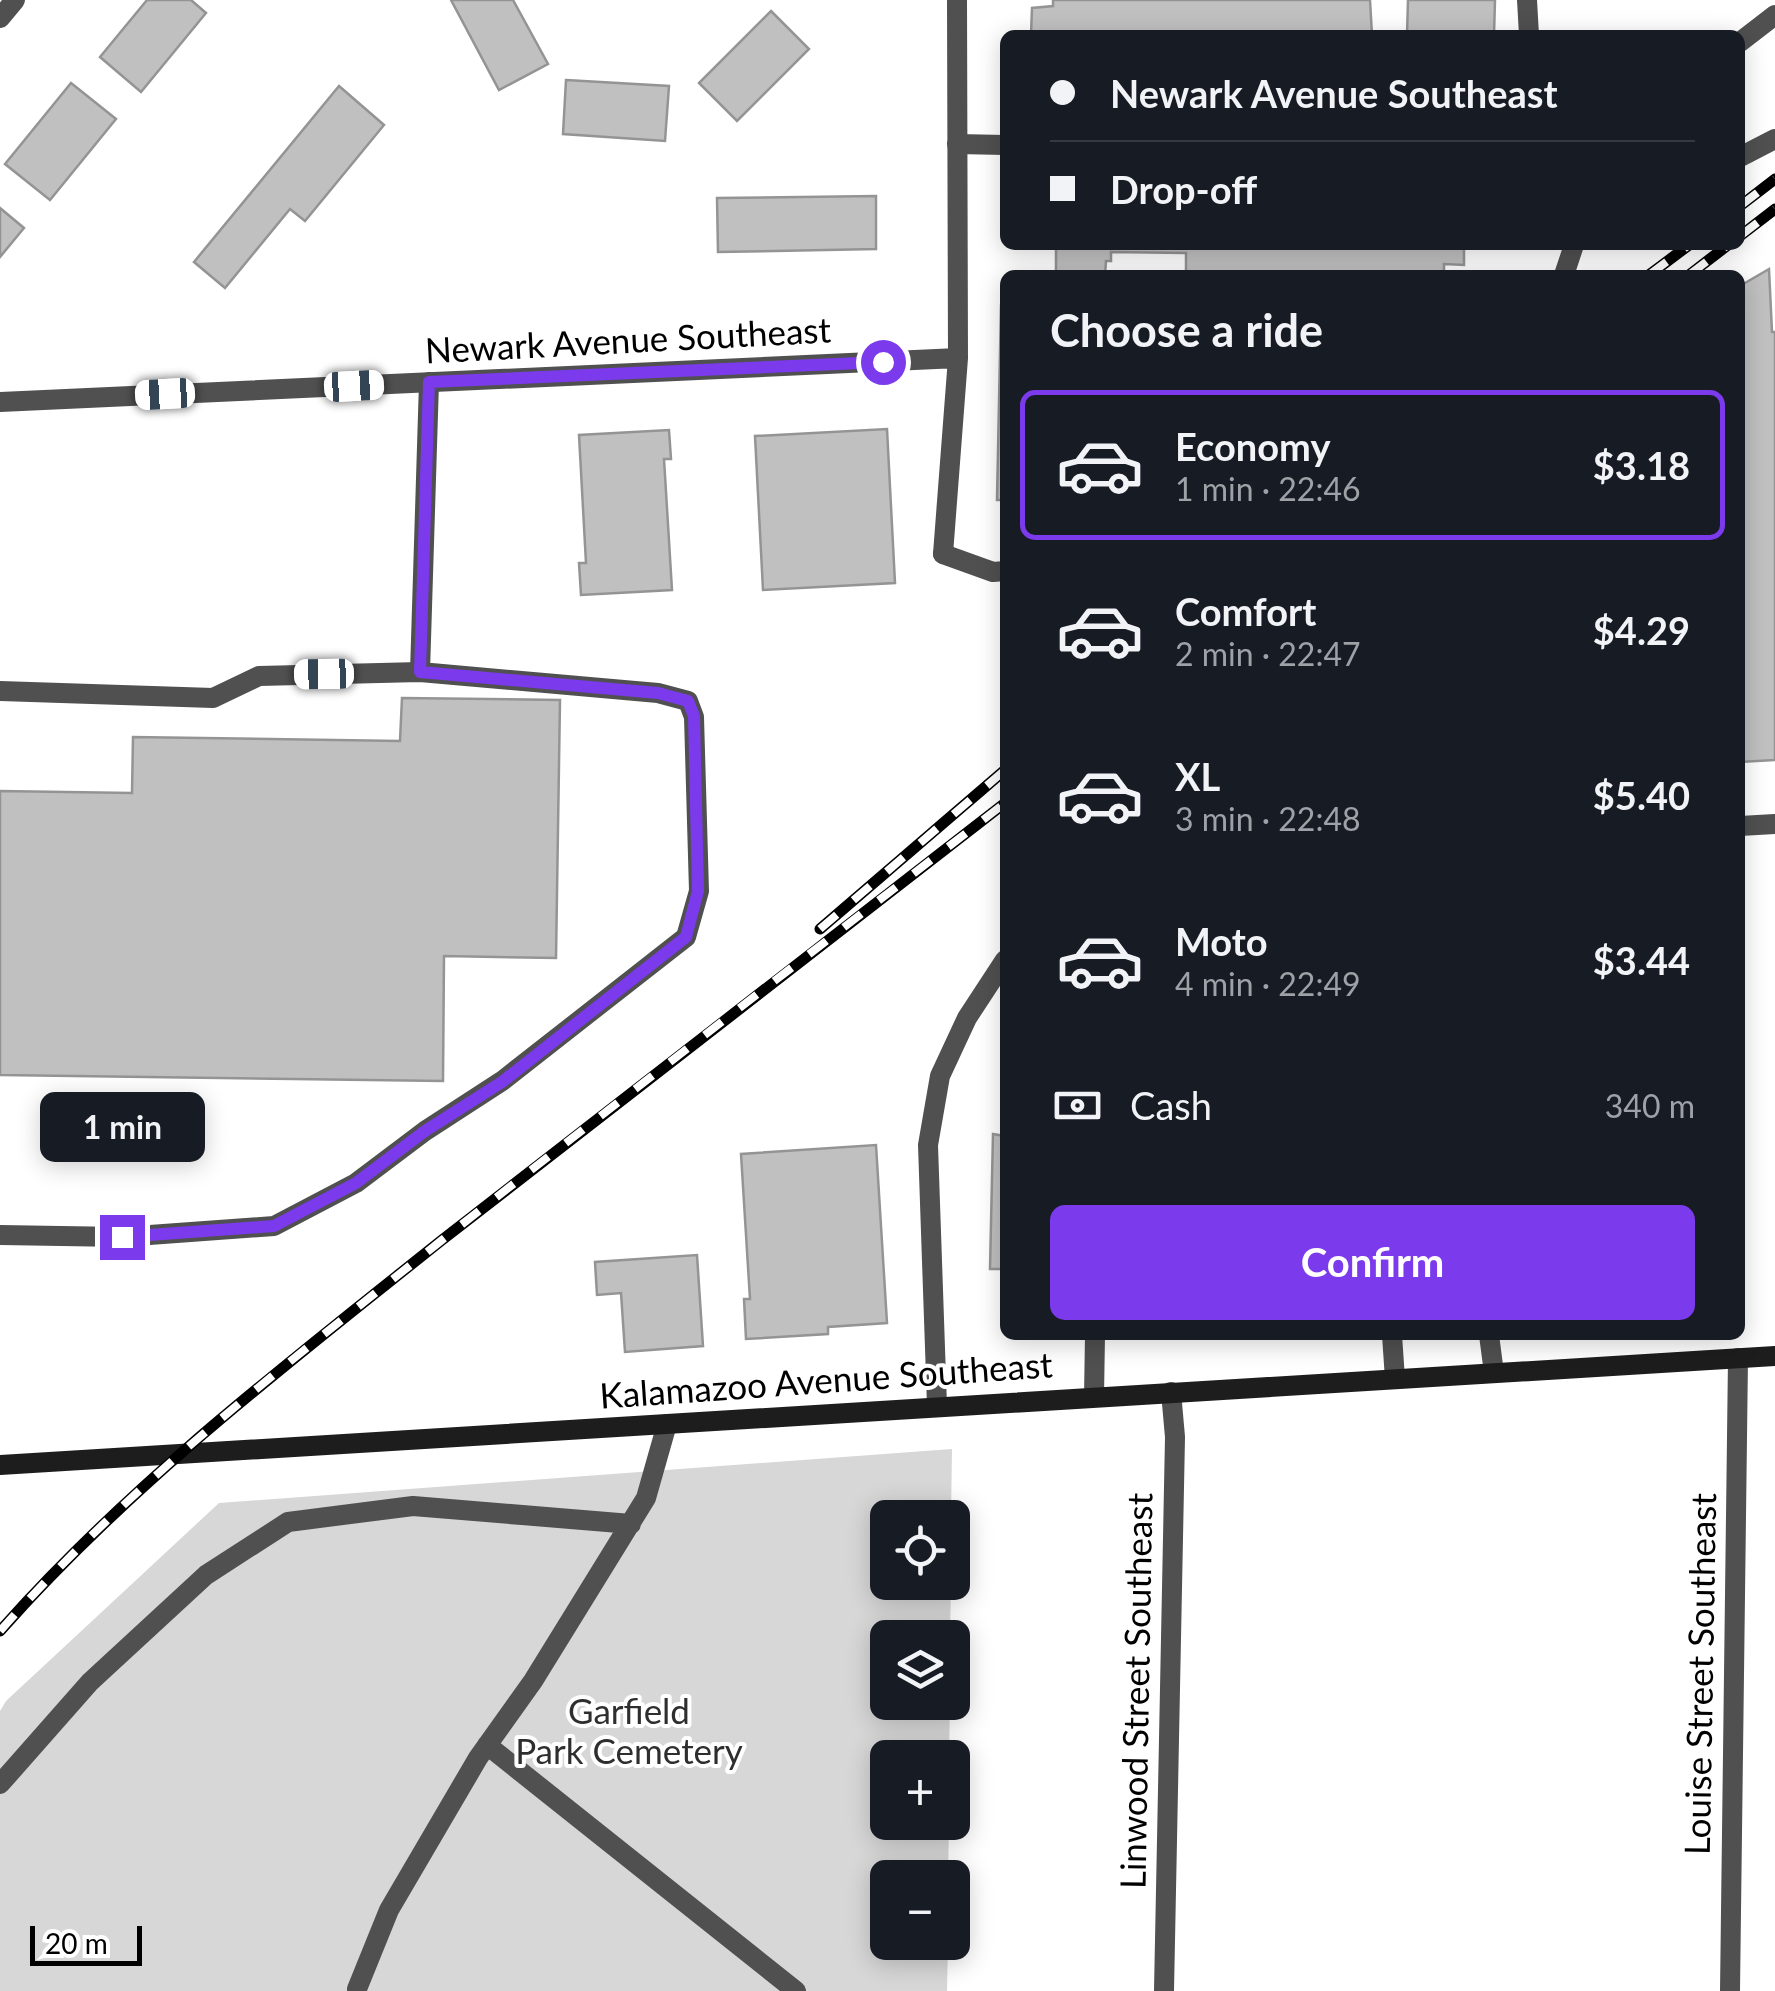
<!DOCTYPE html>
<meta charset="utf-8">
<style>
body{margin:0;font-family:Lato,sans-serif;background:#20242c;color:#f1f3f6;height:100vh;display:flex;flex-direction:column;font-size:38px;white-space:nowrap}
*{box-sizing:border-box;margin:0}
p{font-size:32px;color:#9ea1a6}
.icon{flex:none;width:55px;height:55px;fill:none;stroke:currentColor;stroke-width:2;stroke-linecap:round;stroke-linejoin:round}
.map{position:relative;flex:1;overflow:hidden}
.drawer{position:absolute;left:1000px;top:270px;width:745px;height:1070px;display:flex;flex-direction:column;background:#171b24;border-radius:15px;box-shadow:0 5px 25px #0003}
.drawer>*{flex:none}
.banner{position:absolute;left:1000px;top:30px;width:745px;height:220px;border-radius:15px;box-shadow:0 5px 25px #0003;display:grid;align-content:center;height:220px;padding:0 50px;background:#171b24}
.controls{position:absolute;left:870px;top:1500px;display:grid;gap:20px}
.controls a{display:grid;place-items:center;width:100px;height:100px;border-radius:15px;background:#171b24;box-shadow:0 5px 25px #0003;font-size:50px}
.scale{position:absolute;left:30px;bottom:25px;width:112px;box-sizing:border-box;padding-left:10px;border:5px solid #000;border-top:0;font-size:28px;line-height:35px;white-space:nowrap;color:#000;-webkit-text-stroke:8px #fff;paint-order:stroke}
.end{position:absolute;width:45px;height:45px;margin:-22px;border:12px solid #7c3aed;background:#fff;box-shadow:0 0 0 5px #fff}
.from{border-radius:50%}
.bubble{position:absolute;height:70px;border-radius:15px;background:#171b24;box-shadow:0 5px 25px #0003;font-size:32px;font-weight:700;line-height:70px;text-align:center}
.car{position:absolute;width:30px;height:60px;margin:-30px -15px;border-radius:12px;box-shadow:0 0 8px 2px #0007;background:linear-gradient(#fff 24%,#345 0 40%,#fff 0 76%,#345 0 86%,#fff 0)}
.banner b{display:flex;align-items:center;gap:35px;height:95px;font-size:38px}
.banner b+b{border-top:2px solid #363941}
.banner i{width:25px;height:25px;background:#f1f3f6}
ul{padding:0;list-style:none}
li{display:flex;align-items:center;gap:30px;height:150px;margin:0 20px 15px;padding:0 30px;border:5px solid transparent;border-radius:15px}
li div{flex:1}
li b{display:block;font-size:38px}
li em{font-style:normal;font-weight:700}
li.current{border-color:#7c3aed}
li>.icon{width:90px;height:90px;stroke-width:1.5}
h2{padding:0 50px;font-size:45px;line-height:120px}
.pay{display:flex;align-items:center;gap:25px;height:110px;padding:0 50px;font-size:38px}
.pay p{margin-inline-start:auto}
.cta{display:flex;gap:20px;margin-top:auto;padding:20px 50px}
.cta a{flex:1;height:115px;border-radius:15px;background:#7c3aed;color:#fff;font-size:40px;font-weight:700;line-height:115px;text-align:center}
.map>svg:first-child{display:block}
.green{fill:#d7d7d7}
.building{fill:#c0c0c0;stroke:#949494;stroke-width:2.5}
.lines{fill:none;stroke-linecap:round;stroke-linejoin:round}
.lane{stroke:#505050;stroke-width:20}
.street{stroke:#505050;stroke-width:20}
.secondary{stroke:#1d1d1d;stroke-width:20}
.rail-casing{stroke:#000;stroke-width:11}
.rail{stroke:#fff;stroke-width:8;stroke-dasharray:22;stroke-linecap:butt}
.route{stroke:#7c3aed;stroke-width:12}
.labels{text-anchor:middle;stroke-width:8;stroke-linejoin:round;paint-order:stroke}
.street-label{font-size:35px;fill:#000;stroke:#fff}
.park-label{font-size:35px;fill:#2e2e2e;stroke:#fff}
</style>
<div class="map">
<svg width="1775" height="1991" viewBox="0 0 1775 1991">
<rect width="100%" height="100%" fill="#fff"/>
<path class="green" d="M 952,1449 L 951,1517 L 888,1518 L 888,1582 L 951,1583 L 950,1637 L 888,1638 L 888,1702 L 950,1703 L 949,1757 L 888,1758 L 888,1822 L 949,1823 L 948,1877 L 888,1878 L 888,1942 L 948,1943 L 947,1991 L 0,1991 L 0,1711 L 6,1701 L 219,1503 Z"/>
<path class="building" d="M 147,0 L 191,0 L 206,13 L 141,92 L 100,57 Z
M 451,0 L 513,0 L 548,64 L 499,90 Z
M 1053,0 L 1370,0 L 1372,35 L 1031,35 L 1032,8 L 1053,6 Z
M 1408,0 L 1495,0 L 1494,35 L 1407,35 Z
M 771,11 L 809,49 L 737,121 L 699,83 Z
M 566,80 L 669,86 L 665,141 L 563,134 Z
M 71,83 L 116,119 L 50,200 L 5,164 Z
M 339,86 L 384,125 L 305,221 L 290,209 L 225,288 L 194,262 Z
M 876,196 L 876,249 L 718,252 L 717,198 Z
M 0,208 L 24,228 L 0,257 Z
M 1056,245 L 1464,245 L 1464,265 L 1444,264 L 1444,275 L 1186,275 L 1186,253 L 1111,252 L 1111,261 L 1106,261 L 1105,275 L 1056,275 Z
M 1769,269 L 1772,332 L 1775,332 L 1775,760 L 1740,762 L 1740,286 Z
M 1001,306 L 1005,307 L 1005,500 L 997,500 Z
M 887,429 L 895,583 L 763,590 L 755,436 Z
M 669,430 L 671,459 L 664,459 L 672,590 L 581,595 L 579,563 L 586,563 L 579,435 Z
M 402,698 L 560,700 L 556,958 L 444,956 L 443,1081 L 0,1075 L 0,791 L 132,793 L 133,737 L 400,741 Z
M 993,1134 L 1005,1136 L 1005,1269 L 990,1269 Z
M 876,1145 L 887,1323 L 828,1327 L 828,1334 L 746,1339 L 744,1299 L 750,1299 L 741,1154 Z
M 697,1255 L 703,1346 L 625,1352 L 621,1293 L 597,1295 L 595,1262 Z"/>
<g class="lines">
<path class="lane" d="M 1527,0 L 1529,35
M 1740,42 L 1775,15
M 957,144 L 1005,145
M 1740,157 L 1775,139
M 1564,275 L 1574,245
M 943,554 L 993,572 L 1005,571
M 420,672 L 429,382
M 0,691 L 213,698 L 259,676 L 420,672 L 658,693 L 688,701 L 694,717 L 699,891 L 686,937 L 502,1081 L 425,1131 L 356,1183 L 274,1226 L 122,1237 L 0,1235
M 1392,1335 L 1395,1379
M 1489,1335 L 1494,1373
M 1094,1397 L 1095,1335
M 487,1745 L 796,1991
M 0,1784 L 90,1682 L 206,1575 L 288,1522 L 413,1506 L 631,1524
M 357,1989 L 389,1910 L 478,1758 L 533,1681 L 646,1498 L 667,1424"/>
<path class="street" d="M 0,18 L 15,0
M 0,402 L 958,358
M 943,554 L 958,358 L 957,0
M 1740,826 L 1775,824
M 937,1406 L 928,1145 L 940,1076 L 967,1018 L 1005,960
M 1164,1991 L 1175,1437 L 1171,1392
M 1730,1991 L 1738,1358"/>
<path class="secondary" d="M 0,1465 L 1775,1356"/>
<defs>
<path id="rail" d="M 1740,206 L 1775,179
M 1740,236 L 1775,209
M 1649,275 L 1689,245
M 1689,275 L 1728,245
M 820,929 L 1005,770
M 0,1631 C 131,1483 288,1363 442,1240 C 629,1093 817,948 1005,803"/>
</defs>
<use href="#rail" class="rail-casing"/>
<use href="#rail" class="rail"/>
</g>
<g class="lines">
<path class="route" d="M 122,1237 L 274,1226 L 356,1183 L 425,1131 L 502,1082 L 686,937 L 698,891 L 694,716 L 688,701 L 658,693 L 420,672 L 429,382 L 883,362"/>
</g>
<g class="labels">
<g class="street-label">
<text transform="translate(628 341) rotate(-3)" y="12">Newark Avenue Southeast</text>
<text transform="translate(826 1381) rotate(-4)" y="12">Kalamazoo Avenue Southeast</text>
<text transform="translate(1701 1674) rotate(-89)" y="12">Louise Street Southeast</text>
<text transform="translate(1137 1691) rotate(-89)" y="12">Linwood Street Southeast</text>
</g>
<g class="park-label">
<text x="629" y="1724">Garfield<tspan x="629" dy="40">Park Cemetery</tspan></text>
</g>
</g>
</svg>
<div class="controls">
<a><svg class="icon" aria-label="locate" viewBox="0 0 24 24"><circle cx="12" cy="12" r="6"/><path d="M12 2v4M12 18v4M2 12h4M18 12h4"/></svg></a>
<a><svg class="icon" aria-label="layers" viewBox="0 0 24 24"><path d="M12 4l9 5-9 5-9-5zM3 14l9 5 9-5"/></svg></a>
<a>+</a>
<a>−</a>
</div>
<div class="scale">20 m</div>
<i class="end from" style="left:883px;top:362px"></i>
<i class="end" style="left:122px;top:1237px"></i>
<div class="bubble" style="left:40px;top:1092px;width:165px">1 min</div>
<i class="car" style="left:354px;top:386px;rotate:87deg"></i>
<i class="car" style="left:165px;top:394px;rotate:267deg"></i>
<i class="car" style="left:324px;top:674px;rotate:269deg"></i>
<div class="banner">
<b><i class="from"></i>Newark Avenue Southeast</b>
<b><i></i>Drop-off</b>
</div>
<section class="drawer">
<h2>Choose a ride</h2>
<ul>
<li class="current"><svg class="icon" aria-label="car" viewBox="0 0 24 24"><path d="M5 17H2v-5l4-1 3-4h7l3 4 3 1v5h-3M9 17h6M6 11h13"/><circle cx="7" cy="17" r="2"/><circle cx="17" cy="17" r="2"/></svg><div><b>Economy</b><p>1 min · 22:46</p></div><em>$3.18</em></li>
<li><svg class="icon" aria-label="car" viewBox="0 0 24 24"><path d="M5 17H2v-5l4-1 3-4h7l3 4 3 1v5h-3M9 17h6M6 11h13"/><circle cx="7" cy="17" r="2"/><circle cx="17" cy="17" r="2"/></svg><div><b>Comfort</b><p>2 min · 22:47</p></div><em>$4.29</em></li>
<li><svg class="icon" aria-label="car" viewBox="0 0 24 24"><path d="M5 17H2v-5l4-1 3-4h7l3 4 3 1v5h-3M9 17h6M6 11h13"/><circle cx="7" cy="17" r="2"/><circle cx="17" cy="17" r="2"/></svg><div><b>XL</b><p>3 min · 22:48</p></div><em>$5.40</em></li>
<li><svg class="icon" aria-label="car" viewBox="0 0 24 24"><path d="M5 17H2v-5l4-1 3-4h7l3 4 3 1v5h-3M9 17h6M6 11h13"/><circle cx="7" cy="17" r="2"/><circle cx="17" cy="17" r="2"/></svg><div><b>Moto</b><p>4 min · 22:49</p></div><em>$3.44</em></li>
</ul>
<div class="pay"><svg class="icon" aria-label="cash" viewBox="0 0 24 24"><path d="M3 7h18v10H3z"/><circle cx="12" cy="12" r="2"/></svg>Cash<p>340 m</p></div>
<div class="cta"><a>Confirm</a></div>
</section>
</div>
